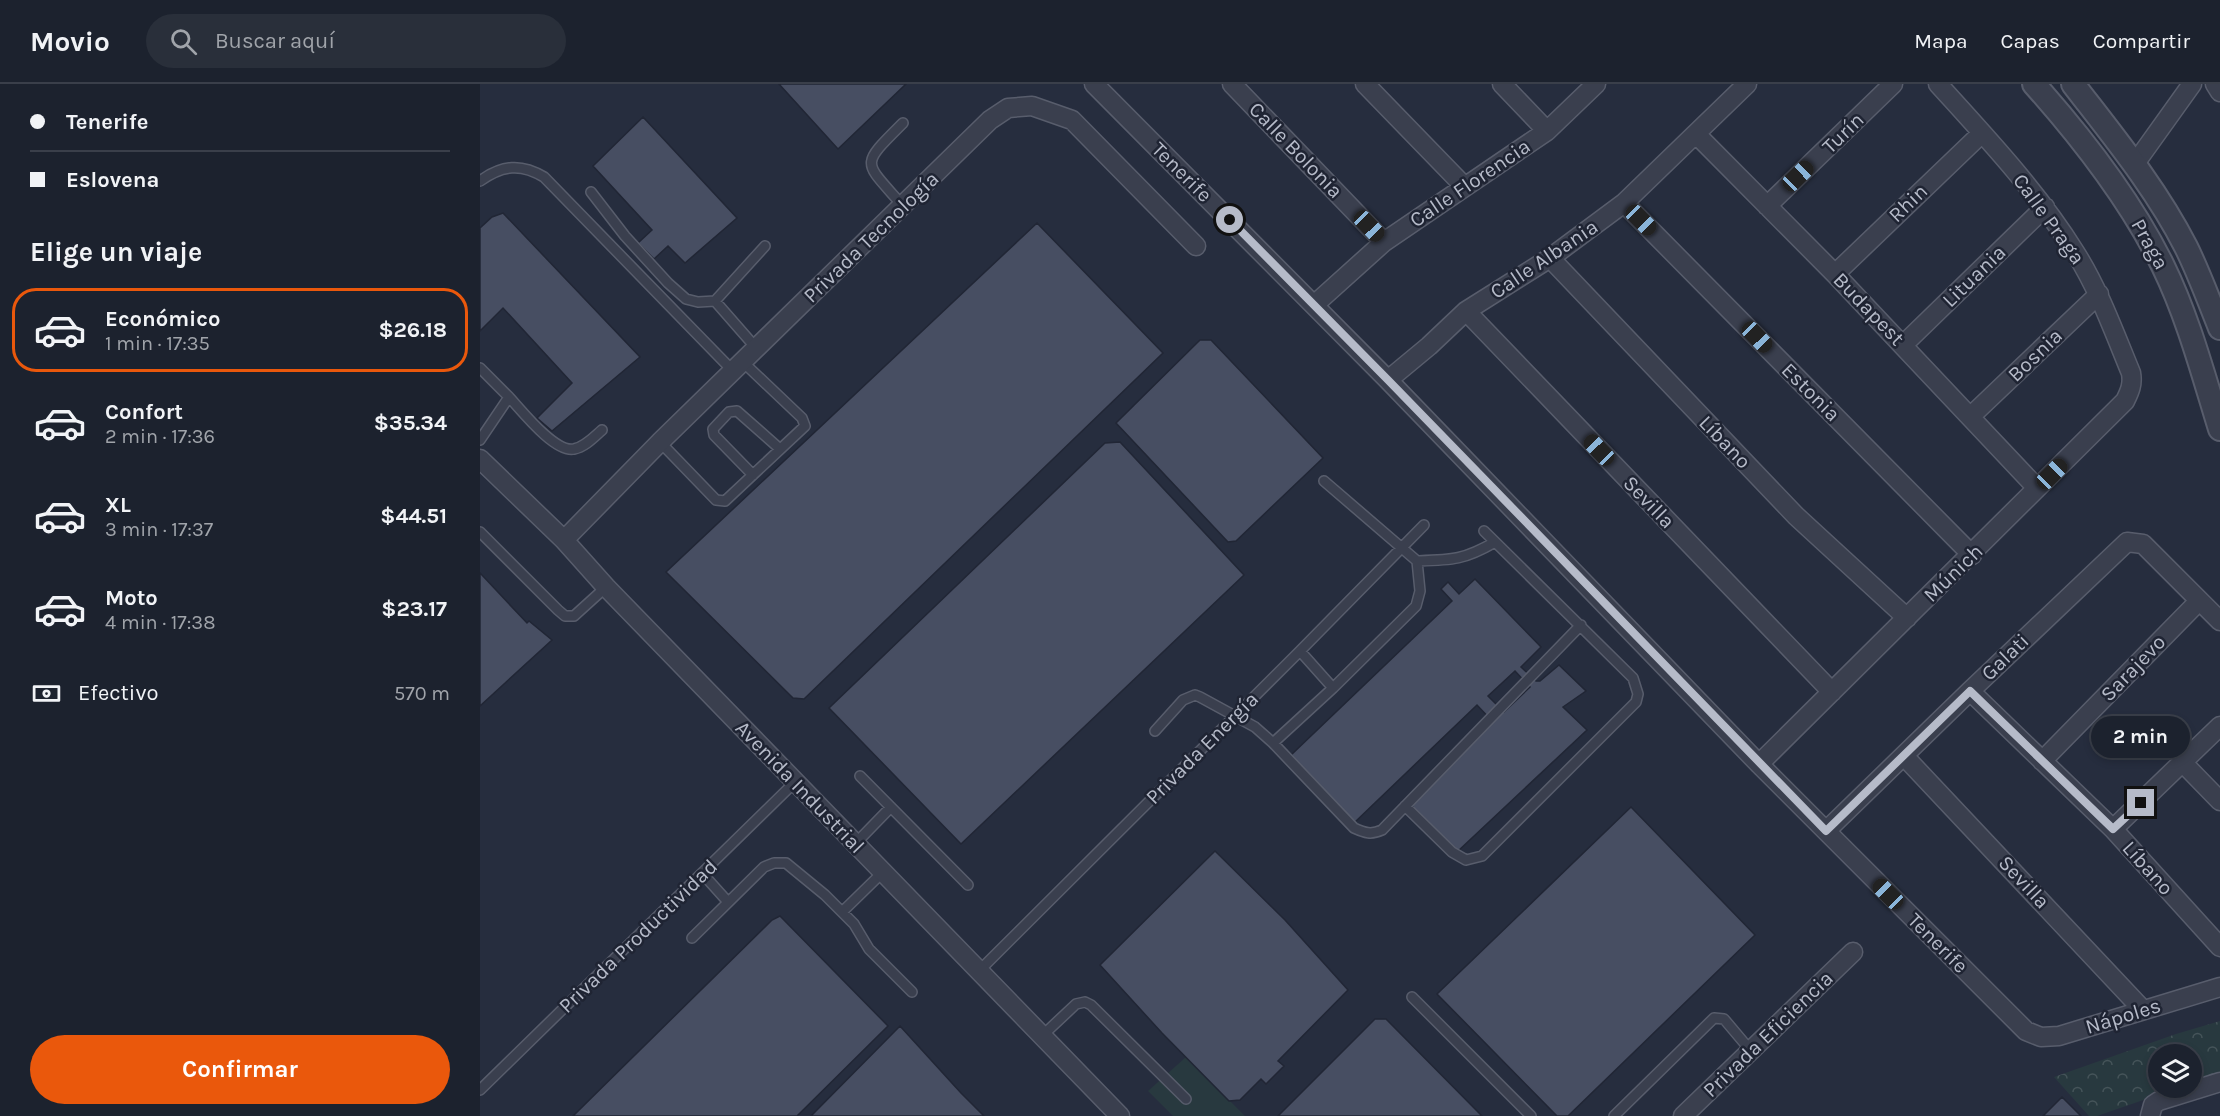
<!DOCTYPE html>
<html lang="es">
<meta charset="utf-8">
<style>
body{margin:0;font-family:Karla,sans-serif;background:#292f3a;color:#f1f3f6;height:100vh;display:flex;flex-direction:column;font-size:22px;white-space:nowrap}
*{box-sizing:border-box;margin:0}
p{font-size:20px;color:#a0a4aa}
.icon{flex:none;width:33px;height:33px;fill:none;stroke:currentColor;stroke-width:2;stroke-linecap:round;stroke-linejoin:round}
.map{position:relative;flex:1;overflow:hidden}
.panel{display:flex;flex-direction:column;background:#1c222e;width:480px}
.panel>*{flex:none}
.top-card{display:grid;align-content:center;height:132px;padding:0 30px;background:#1c222e}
.fabs{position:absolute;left:1668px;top:960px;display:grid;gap:12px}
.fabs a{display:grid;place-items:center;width:54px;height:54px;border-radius:50%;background:#1c222e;box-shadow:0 3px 9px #0003,0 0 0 2px #3a3f4a;font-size:30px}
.end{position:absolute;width:27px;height:27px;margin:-14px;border:8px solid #b6bbc9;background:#111;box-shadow:0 0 0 3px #111}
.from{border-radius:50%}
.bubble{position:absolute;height:42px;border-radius:21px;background:#1c222e;box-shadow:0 3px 9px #0003,0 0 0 2px #3a3f4a;font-size:20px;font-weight:700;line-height:42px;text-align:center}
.car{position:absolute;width:18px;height:36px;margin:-18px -9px;border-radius:8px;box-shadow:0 0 4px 2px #0007;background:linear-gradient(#222 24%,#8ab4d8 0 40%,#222 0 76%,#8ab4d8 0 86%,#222 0)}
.top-card b{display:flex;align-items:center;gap:21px;height:57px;font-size:22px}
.top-card b+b{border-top:2px solid #3a3f4a}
.top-card i{width:15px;height:15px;background:#f1f3f6}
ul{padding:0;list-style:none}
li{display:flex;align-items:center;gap:18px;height:84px;margin:0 12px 9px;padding:0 18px;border:3px solid transparent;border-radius:24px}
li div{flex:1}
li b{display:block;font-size:22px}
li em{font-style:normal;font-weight:700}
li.active{border-color:#ea580c}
li>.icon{width:54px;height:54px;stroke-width:1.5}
h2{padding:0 30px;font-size:27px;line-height:72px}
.pay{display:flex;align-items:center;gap:15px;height:66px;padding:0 30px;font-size:22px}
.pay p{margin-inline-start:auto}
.primary-button{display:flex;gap:12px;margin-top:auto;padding:12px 30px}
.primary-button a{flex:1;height:69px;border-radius:36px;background:#ea580c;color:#fff;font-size:24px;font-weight:700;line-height:69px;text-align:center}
header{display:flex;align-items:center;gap:36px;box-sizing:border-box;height:84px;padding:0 30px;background:#1c222e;border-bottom:2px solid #3a3f4a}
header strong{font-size:28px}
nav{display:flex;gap:33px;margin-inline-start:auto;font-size:21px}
.search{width:420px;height:54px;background:#292f3a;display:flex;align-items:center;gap:15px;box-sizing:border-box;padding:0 21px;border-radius:33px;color:#a0a4aa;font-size:22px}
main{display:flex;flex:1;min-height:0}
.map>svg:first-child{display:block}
.grass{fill:#28393f}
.park{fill:url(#park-crowns)}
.building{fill:#474e62;stroke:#212635;stroke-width:1.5;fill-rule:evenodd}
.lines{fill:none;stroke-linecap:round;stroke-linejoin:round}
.service-casing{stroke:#585d6c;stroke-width:12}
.minor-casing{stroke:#585d6c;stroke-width:21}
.tertiary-casing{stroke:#585d6c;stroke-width:26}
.service{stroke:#3a3f4e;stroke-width:9}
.minor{stroke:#3a3f4e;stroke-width:18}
.tertiary{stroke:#3a3f4e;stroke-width:22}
.route{stroke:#b6bbc9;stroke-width:8}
.labels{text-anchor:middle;stroke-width:5;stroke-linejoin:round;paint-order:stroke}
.street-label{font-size:21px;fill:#b6bbc9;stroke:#1f2433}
</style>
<header>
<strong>Movio</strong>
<div class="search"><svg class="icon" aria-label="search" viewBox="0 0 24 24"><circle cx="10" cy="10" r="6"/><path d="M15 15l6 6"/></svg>Buscar aquí</div>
<nav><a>Mapa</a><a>Capas</a><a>Compartir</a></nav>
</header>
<main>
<section class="panel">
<div class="top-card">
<b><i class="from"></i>Tenerife</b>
<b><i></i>Eslovena</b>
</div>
<h2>Elige un viaje</h2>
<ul>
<li class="active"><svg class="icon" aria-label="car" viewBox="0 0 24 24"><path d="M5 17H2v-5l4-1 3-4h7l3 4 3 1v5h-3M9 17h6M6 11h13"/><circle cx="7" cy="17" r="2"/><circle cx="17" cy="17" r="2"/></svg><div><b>Económico</b><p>1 min · 17:35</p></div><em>$26.18</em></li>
<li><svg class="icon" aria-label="car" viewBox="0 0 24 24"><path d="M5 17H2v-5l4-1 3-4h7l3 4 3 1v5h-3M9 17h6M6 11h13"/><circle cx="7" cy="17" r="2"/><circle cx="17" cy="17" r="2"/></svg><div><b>Confort</b><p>2 min · 17:36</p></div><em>$35.34</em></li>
<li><svg class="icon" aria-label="car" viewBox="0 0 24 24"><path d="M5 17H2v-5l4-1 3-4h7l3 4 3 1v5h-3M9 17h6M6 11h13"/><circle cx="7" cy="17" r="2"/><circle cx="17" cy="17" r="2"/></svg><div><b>XL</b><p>3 min · 17:37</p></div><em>$44.51</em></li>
<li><svg class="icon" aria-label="car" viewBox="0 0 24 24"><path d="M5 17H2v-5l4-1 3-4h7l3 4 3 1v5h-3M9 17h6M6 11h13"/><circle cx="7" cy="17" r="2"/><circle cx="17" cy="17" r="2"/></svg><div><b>Moto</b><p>4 min · 17:38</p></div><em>$23.17</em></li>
</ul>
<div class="pay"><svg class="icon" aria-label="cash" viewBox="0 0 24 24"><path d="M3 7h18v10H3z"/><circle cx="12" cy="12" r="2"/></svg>Efectivo<p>570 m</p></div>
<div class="primary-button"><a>Confirmar</a></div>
</section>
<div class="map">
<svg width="1740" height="1032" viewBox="0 0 1740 1032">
<defs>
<pattern id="park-crowns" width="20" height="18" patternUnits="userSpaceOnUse" patternTransform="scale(1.5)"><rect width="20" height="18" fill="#28393f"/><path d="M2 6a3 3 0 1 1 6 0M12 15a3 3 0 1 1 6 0" fill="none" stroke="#455459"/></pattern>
</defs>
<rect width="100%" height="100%" fill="#262d3e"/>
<path class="grass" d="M 706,973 L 765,1032 L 693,1032 L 668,1007 Z"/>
<path class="park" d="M 1740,937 L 1740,990 L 1712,999 L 1712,970 L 1678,970 L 1678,1004 L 1698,1004 L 1617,1032 L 1609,1032 L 1574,993 L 1696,950 Z"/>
<path class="building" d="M 299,0 L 426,0 L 358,65 Z
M 163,33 L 257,134 L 205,179 L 188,162 L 174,175 L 158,159 L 172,146 L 113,82 Z
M 23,129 L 160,273 L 72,347 L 57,334 L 92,299 L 23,224 L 0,247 L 0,144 L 12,133 Z
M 557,139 L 683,269 L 324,615 L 313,614 L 186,488 Z
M 720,256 L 731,256 L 843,374 L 756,457 L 748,458 L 636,339 Z
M 640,358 L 764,491 L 481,760 L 349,624 L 625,359 Z
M 0,489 L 47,539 L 49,537 L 72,556 L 0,622 Z
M 995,495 L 1061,563 L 1041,583 L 1056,597 L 1060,597 L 1079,581 L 1106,607 L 1083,623 L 1107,646 L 977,768 L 952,744 L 929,719 L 1013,638 L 997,621 L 875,738 L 843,708 L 810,672 L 972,517 L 961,505 L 968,498 L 979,510 ZM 1035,587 L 1050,603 L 1024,628 L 1008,612 Z
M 1151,723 L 1275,851 L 1088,1032 L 1077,1032 L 957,910 Z
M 735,767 L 805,836 L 868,906 L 798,977 L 804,982 L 786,1000 L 781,995 L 760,1016 L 749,1017 L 682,949 L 620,881 Z
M 300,832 L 408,942 L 317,1032 L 93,1032 L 292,836 Z
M 895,935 L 906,935 L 1002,1032 L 798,1032 Z
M 420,942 L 481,1009 L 504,1032 L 331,1032 Z
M 1582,1013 L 1601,1032 L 1563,1032 Z"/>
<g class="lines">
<defs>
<path id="service" d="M 0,97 C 22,81 41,79 64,93 L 254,288
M 111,108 L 145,152 L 188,199 L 206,215 L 218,218 L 235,217
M 423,122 C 383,76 379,83 423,39
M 277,265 L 235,217 L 285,162
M 0,284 L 29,313 L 0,356
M 29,313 C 42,327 75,369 94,365 C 105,363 114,353 122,346
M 180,358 L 236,416 L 245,417 L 325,342 L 322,334 L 264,279
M 273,391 L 234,351 L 233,345 L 249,328 L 257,327 L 300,365
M 0,448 L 78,526 L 85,532 L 94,532 L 126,503
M 937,477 C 972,476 984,476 1015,458
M 820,567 L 853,604
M 675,647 L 703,616 L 715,611 L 720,613 L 775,643 L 793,659 L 874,744 C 885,749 891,751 902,746 L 1101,541
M 793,659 L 853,604 L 936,522 L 940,507 L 937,477 L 844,397
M 380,692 L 488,801
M 925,722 L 972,768 L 986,776 L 1002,772 L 1156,618 L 1158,610 L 1153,594 L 1004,447
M 375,760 L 411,723
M 222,789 L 248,818
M 362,828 L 403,788
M 212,854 L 284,783 L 294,779 L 306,779 L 345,811 L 374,840 L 389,865 L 432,908
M 499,887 L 820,567 L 944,441
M 932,913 L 1051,1032
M 562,952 L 596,920 L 605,918 L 611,921 L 706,1015
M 0,1006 L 315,698
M 1134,1032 L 1234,934 L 1244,935 L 1271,967"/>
<path id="minor" d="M 614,0 L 908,296 L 1279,680 L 1546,947 L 1561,953 L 1579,952 L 1740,903
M 752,0 L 904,158
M 885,0 L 984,102
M 1022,0 L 1067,47
M 1735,0 L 1740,8
M 1216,50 L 1355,190 L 1557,404
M 1654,81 L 1712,0
M 1144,119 L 1492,471
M 1287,122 L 1413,0
M 1070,174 L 1316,432 L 1427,534
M 1355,190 L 1502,49
M 834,221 L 904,158 L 1067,47 L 1116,0
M 986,227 L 1352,608
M 1423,261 L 1565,123
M 908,296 L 949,262 L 986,227 L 1070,174 L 1144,119 L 1267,0
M 1491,332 L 1619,210
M 0,375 L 84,456 L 126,503 L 640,1032
M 84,456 L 180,358 L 510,36 L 528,24 L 552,22 L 592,36 L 716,162
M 1490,607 L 1633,745 L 1740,863
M 1424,672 L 1663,926
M 1562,677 L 1719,517
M 1703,679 L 1740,717
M 1279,680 L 1645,317 C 1650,307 1653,300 1651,289 C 1634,248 1619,206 1595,168 C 1557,107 1506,53 1458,0
M 1633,745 L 1740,642
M 1346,747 L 1490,607 L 1647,458 L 1663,460 L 1740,537
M 1203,1032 L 1373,868
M 1670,1032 L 1673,1021 L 1679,1017 L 1740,998"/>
<path id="tertiary" d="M 1554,0 C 1603,55 1650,115 1683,182 C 1708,233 1723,290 1740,345
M 1593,0 C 1633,52 1676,104 1706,163 C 1719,189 1729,217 1740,244"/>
</defs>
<use href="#service" class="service-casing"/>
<use href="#minor" class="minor-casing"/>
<use href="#tertiary" class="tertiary-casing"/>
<use href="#service" class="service"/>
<use href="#minor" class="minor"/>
<use href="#tertiary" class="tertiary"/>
</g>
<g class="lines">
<path class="route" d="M 750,136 L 908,296 L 1346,747 L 1490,607 L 1633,745 L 1661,719"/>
</g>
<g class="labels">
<g class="street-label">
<text transform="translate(1363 49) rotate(-44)" y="7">Turín</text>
<text transform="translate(816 66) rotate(46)" y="7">Calle Bolonia</text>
<text transform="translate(702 88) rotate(45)" y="7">Tenerife</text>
<text transform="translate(990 99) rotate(-34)" y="7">Calle Florencia</text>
<text transform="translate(1428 119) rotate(-44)" y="7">Rhin</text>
<text transform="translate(1569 135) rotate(54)" y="7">Calle Praga</text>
<text transform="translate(391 153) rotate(-44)" y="7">Privada Tecnología</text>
<text transform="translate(1670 160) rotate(61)" y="7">Praga</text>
<text transform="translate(1064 175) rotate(-34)" y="7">Calle Albania</text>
<text transform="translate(1494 192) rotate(-44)" y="7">Lituania</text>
<text transform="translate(1389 225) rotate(46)" y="7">Budapest</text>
<text transform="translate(1555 271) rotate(-44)" y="7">Bosnia</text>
<text transform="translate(1331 308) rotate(45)" y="7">Estonia</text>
<text transform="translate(1245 358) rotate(46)" y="7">Líbano</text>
<text transform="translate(1169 418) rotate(46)" y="7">Sevilla</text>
<text transform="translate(1473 489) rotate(-44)" y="7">Múnich</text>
<text transform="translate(1525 573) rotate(-44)" y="7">Galati</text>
<text transform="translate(1653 584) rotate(-46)" y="7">Sarajevo</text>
<text transform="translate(722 664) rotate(-45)" y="7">Privada Energía</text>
<text transform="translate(320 703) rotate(46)" y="7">Avenida Industrial</text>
<text transform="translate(1668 784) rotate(48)" y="7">Líbano</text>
<text transform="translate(1544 798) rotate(47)" y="7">Sevilla</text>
<text transform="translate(158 852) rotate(-44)" y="7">Privada Productividad</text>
<text transform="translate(1458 859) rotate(45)" y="7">Tenerife</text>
<text transform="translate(1643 932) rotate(-17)" y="7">Nápoles</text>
<text transform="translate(1288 950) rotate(-44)" y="7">Privada Eficiencia</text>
</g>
</g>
</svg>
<div class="fabs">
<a><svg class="icon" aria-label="layers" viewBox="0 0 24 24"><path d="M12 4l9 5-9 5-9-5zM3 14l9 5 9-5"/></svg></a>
</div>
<i class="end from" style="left:750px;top:136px"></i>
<i class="end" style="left:1661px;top:719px"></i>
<div class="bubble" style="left:1611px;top:632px;width:99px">2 min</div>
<i class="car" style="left:1318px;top:92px;rotate:46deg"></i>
<i class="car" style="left:1161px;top:136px;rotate:135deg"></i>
<i class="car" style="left:889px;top:142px;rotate:136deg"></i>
<i class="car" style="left:1277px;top:253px;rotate:136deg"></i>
<i class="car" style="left:1119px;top:366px;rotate:316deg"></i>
<i class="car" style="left:1572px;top:390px;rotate:45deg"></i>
<i class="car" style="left:1408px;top:810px;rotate:315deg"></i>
</div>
</main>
